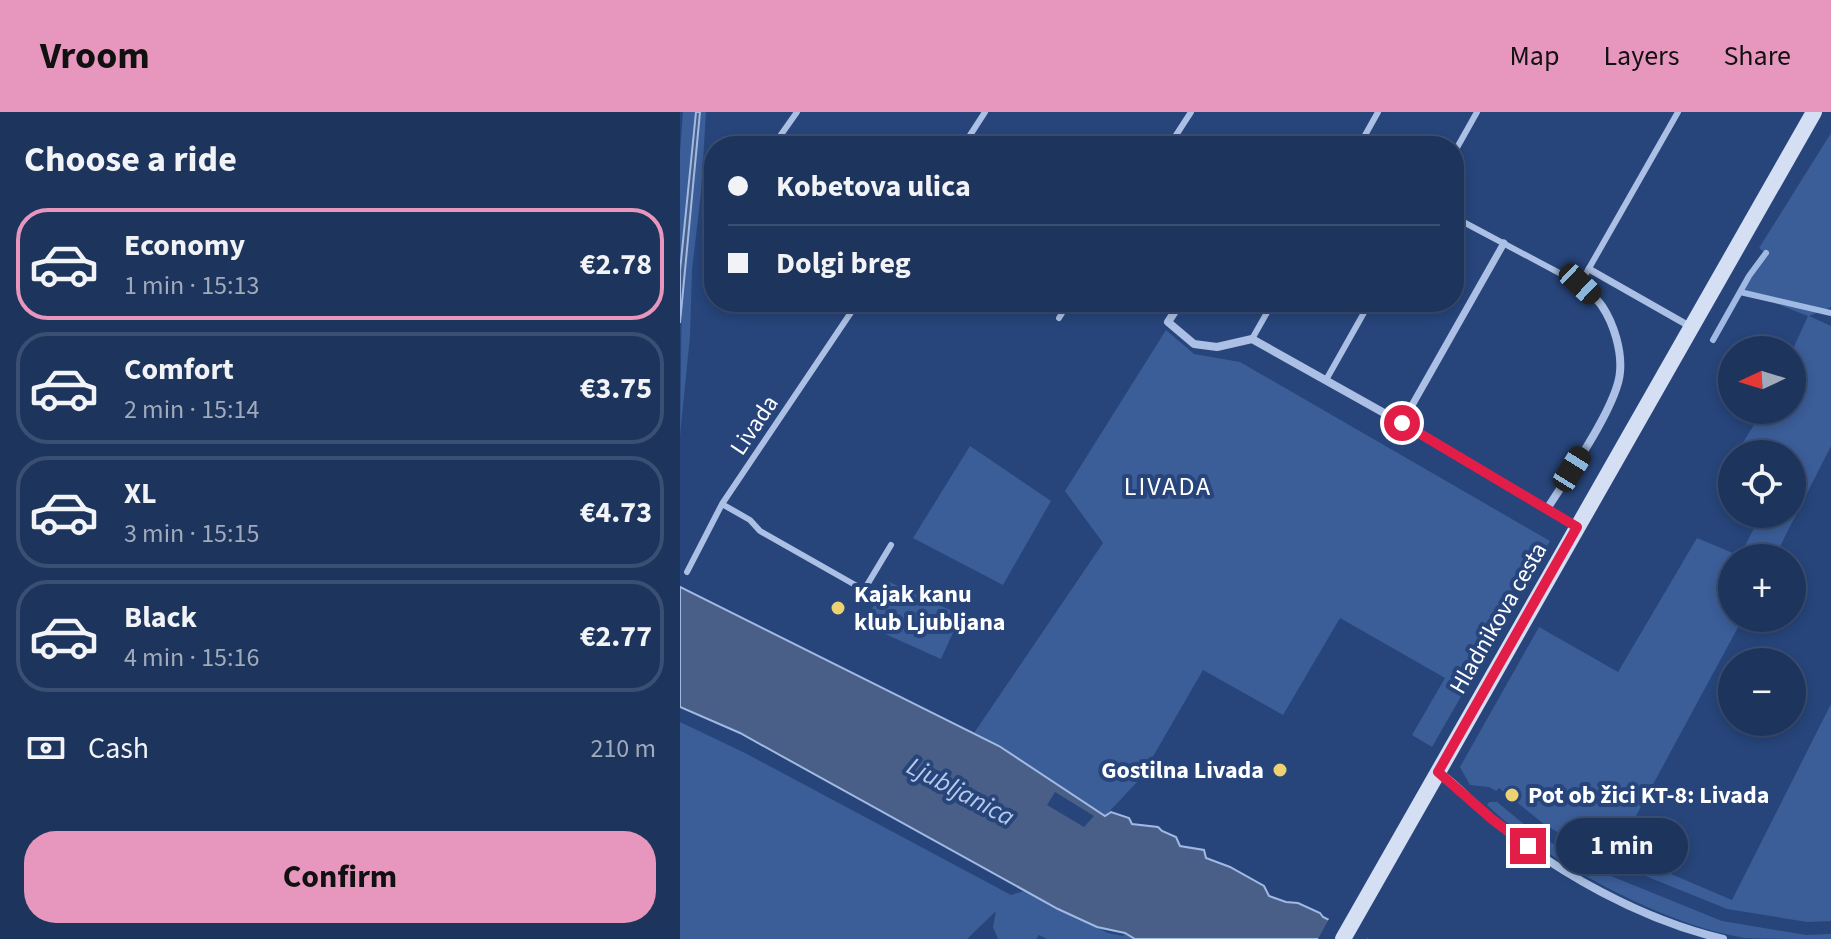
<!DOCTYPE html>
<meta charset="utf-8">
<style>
body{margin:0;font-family:"Source Sans 3",sans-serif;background:#2a3f65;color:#f1f3f6;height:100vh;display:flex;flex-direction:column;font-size:30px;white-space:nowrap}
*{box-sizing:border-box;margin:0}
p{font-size:26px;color:#a0aabb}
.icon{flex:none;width:44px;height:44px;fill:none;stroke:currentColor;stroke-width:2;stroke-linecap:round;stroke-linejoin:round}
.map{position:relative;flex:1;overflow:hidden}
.drawer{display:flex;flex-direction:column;background:#1d345c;width:680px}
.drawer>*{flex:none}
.hud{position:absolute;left:24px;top:24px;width:760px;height:176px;border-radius:32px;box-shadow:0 4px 12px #0003,0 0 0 2px #3b4f72;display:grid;align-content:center;height:176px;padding:0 24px;background:#1d345c}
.needle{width:52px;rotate:266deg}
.controls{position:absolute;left:1038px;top:224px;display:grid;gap:16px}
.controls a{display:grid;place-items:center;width:88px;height:88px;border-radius:50%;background:#1d345c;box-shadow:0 4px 12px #0003,0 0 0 2px #3b4f72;font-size:40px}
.end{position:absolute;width:36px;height:36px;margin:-18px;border:10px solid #e11d48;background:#fff;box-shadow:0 0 0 4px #fff}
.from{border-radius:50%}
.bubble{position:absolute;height:56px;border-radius:28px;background:#1d345c;box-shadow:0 4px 12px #0003,0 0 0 2px #3b4f72;font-size:26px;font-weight:700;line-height:56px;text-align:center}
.car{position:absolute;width:24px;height:48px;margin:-24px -12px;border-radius:10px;box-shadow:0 0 6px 2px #0007;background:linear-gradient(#222 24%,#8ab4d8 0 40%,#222 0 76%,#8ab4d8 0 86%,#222 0)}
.hud b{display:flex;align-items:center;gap:28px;height:76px;font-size:30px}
.hud b+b{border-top:2px solid #3b4f72}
.hud i{width:20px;height:20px;background:#f1f3f6}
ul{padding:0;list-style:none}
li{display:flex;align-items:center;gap:24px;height:112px;margin:0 16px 12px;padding:0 8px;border:4px solid #3b4f72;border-radius:32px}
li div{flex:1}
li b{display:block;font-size:30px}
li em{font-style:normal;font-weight:700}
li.selected{border-color:#e797bd}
li>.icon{width:72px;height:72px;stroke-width:1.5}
h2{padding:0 24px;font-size:36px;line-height:96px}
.pay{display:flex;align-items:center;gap:20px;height:88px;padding:0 24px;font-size:30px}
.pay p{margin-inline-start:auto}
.primary-button{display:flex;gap:16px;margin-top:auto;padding:16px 24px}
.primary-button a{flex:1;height:92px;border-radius:32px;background:#e797bd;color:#111;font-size:32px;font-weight:700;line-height:92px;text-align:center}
header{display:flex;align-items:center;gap:48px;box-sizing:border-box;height:112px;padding:0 40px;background:#e797bd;color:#111}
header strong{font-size:38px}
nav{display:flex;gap:44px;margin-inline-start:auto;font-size:28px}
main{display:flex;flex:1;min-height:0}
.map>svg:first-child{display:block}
.green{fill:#3b5d98}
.water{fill:#4a5f87;stroke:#a0bae4;stroke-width:2}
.pier{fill:#27457b}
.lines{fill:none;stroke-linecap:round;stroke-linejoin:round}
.stream{stroke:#a0bae4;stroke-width:6}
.service{stroke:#abc0e4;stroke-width:6}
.pedestrian{stroke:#abc0e4;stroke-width:7}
.minor{stroke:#abc0e4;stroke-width:8}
.secondary{stroke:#d4dff4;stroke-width:16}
.route{stroke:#e11d48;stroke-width:10}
.poi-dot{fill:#ecd271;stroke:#27457b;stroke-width:3}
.labels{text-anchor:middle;stroke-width:8;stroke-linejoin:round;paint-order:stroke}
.street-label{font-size:24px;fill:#fff;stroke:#27457b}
.poi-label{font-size:24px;font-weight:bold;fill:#fff;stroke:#27457b;text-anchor:start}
.neighbourhood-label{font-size:26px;letter-spacing:2px;fill:#fff;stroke:#27457b}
.water-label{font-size:26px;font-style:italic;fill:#b6caec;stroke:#27457b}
</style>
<header>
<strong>Vroom</strong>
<nav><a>Map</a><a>Layers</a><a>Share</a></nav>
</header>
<main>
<section class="drawer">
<h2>Choose a ride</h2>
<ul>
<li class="selected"><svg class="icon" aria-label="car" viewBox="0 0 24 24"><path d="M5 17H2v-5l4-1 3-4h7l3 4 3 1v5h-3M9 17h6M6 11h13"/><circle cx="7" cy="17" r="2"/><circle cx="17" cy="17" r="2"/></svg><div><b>Economy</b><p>1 min · 15:13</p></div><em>€2.78</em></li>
<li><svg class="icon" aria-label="car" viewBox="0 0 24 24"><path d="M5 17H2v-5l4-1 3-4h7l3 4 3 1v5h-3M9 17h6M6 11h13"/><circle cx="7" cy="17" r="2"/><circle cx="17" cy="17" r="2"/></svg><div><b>Comfort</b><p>2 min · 15:14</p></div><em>€3.75</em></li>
<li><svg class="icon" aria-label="car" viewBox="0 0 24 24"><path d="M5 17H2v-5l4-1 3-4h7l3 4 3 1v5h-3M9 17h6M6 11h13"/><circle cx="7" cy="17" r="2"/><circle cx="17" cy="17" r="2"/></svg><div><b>XL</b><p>3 min · 15:15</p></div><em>€4.73</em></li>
<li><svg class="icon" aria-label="car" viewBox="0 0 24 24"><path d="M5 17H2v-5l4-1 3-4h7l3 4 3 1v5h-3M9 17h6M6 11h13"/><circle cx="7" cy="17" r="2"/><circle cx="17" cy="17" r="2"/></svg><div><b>Black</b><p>4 min · 15:16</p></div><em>€2.77</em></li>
</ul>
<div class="pay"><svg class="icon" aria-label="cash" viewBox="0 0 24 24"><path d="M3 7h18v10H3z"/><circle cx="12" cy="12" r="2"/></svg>Cash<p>210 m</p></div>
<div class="primary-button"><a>Confirm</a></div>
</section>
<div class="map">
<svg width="1151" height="827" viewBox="0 0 1151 827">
<rect width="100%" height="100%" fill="#27457b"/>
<path class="green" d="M 3,0 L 16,0 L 0,159 L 0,40 Z
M 20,0 L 26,0 L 21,81 L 12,158 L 10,224 L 0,324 L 2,172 Z
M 1151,21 L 1151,195 L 1129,204 L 1151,214 L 1151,334 L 1094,446 L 1052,446 L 1052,506 L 1063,506 L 937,739 L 1052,788 L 1151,592 L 1151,809 L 1127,810 L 1047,797 L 931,750 L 865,713 L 819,676 L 816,679 L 809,675 L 790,673 L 780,655 L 859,515 L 938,560 L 1017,426 L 1060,444 L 1081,402 L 1112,402 L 1112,342 L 1056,342 L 1083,298 L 1112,298 L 1112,239 L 1128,204 L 1062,178 L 1088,143 L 1079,136 Z
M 486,218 L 514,242 L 560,250 L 870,429 L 752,635 L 732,623 L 765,566 L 660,506 L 603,603 L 523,558 L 460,667 L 425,704 L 294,621 L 423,431 L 385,379 Z
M 290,334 L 371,389 L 323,473 L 233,426 Z
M 205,468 L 281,503 L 261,547 L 185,513 Z
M 0,610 L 65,641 L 331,783 L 344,779 L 428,821 L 443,824 L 445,821 L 455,827 L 367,827 L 359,823 L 356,827 L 318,827 L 313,815 L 316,799 L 287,827 L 0,827 Z
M 809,690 L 817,690 L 856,722 L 926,762 L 1042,809 L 1126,823 L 1151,822 L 1151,827 C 1123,827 1092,827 1065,826 C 984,813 866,750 807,693 Z"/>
<path class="water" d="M 16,0 L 20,0 L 0,211 L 0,159 Z
M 0,475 L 319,634 L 425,704 L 431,700 L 449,706 L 452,712 L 478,715 L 482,719 L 496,725 L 500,734 L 524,738 L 526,746 L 550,755 L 584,774 L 589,784 L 606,790 L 618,791 L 640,801 L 643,805 L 687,827 L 455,827 L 445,821 L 417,815 L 378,797 L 60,621 L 0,595 Z"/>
<path class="pier" d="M 375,680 L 414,704 L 404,715 L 367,693 Z
M 650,805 L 689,823 L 687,827 L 638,827 Z"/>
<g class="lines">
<path class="stream" d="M 1060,180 L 1151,201
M 1033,228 L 1069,164 L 1086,141"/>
<path class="service" d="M 93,34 L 117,0
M 283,34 L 305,0
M 489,34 L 511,0
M 679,34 L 698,0
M 774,41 L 797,0
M 774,105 L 900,172 L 998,0
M 379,206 L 389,190
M 572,227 L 593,190
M 646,268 L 690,190
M 42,392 L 70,408 L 80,419 L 184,478 L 211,433
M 7,460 L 42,392 L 178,190"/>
<path class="pedestrian" d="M 909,157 L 1011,215
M 722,311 L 824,131"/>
<path class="minor" d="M 501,190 L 488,210 L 514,232 L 537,235 L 572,227 L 722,311 L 897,415
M 867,397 C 886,367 938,293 940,260 C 942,239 934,212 922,194 C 917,186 907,179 900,172
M 758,660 C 779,673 794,694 814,709 C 880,762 960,807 1043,827"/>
<path class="secondary" d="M 663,827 L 1134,0"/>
</g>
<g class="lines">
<path class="route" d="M 722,311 L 897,415 L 758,660 L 813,708 L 848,734"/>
</g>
<g class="poi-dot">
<circle cx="158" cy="496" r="8"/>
<circle cx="600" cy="658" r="8"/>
<circle cx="832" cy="683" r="8"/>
</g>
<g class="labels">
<g class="street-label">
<text transform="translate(74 313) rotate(-56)" y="8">Livada</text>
<text transform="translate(818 506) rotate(-60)" y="8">Hladnikova cesta</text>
</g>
<g class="poi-label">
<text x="174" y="490">Kajak kanu<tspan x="174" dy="28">klub Ljubljana</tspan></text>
<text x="584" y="666" text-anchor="end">Gostilna Livada</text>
<text x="848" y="691">Pot ob žici KT-8: Livada</text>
</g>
<g class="neighbourhood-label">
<text x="488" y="383">LIVADA</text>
</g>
<g class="water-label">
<text transform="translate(281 679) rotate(28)" y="9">Ljubljanica</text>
</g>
</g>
</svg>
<div class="controls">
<a><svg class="needle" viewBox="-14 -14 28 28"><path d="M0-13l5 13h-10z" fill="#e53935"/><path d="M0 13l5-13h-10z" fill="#a0aabb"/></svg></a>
<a><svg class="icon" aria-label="locate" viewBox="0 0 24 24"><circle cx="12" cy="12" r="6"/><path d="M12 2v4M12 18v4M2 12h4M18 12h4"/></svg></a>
<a>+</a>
<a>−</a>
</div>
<i class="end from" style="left:722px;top:311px"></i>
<i class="end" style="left:848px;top:734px"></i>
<div class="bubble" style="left:876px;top:706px;width:132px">1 min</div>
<i class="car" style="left:900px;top:172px;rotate:133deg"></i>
<i class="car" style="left:892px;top:357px;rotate:32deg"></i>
<div class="hud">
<b><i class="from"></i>Kobetova ulica</b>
<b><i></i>Dolgi breg</b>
</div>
</div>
</main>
